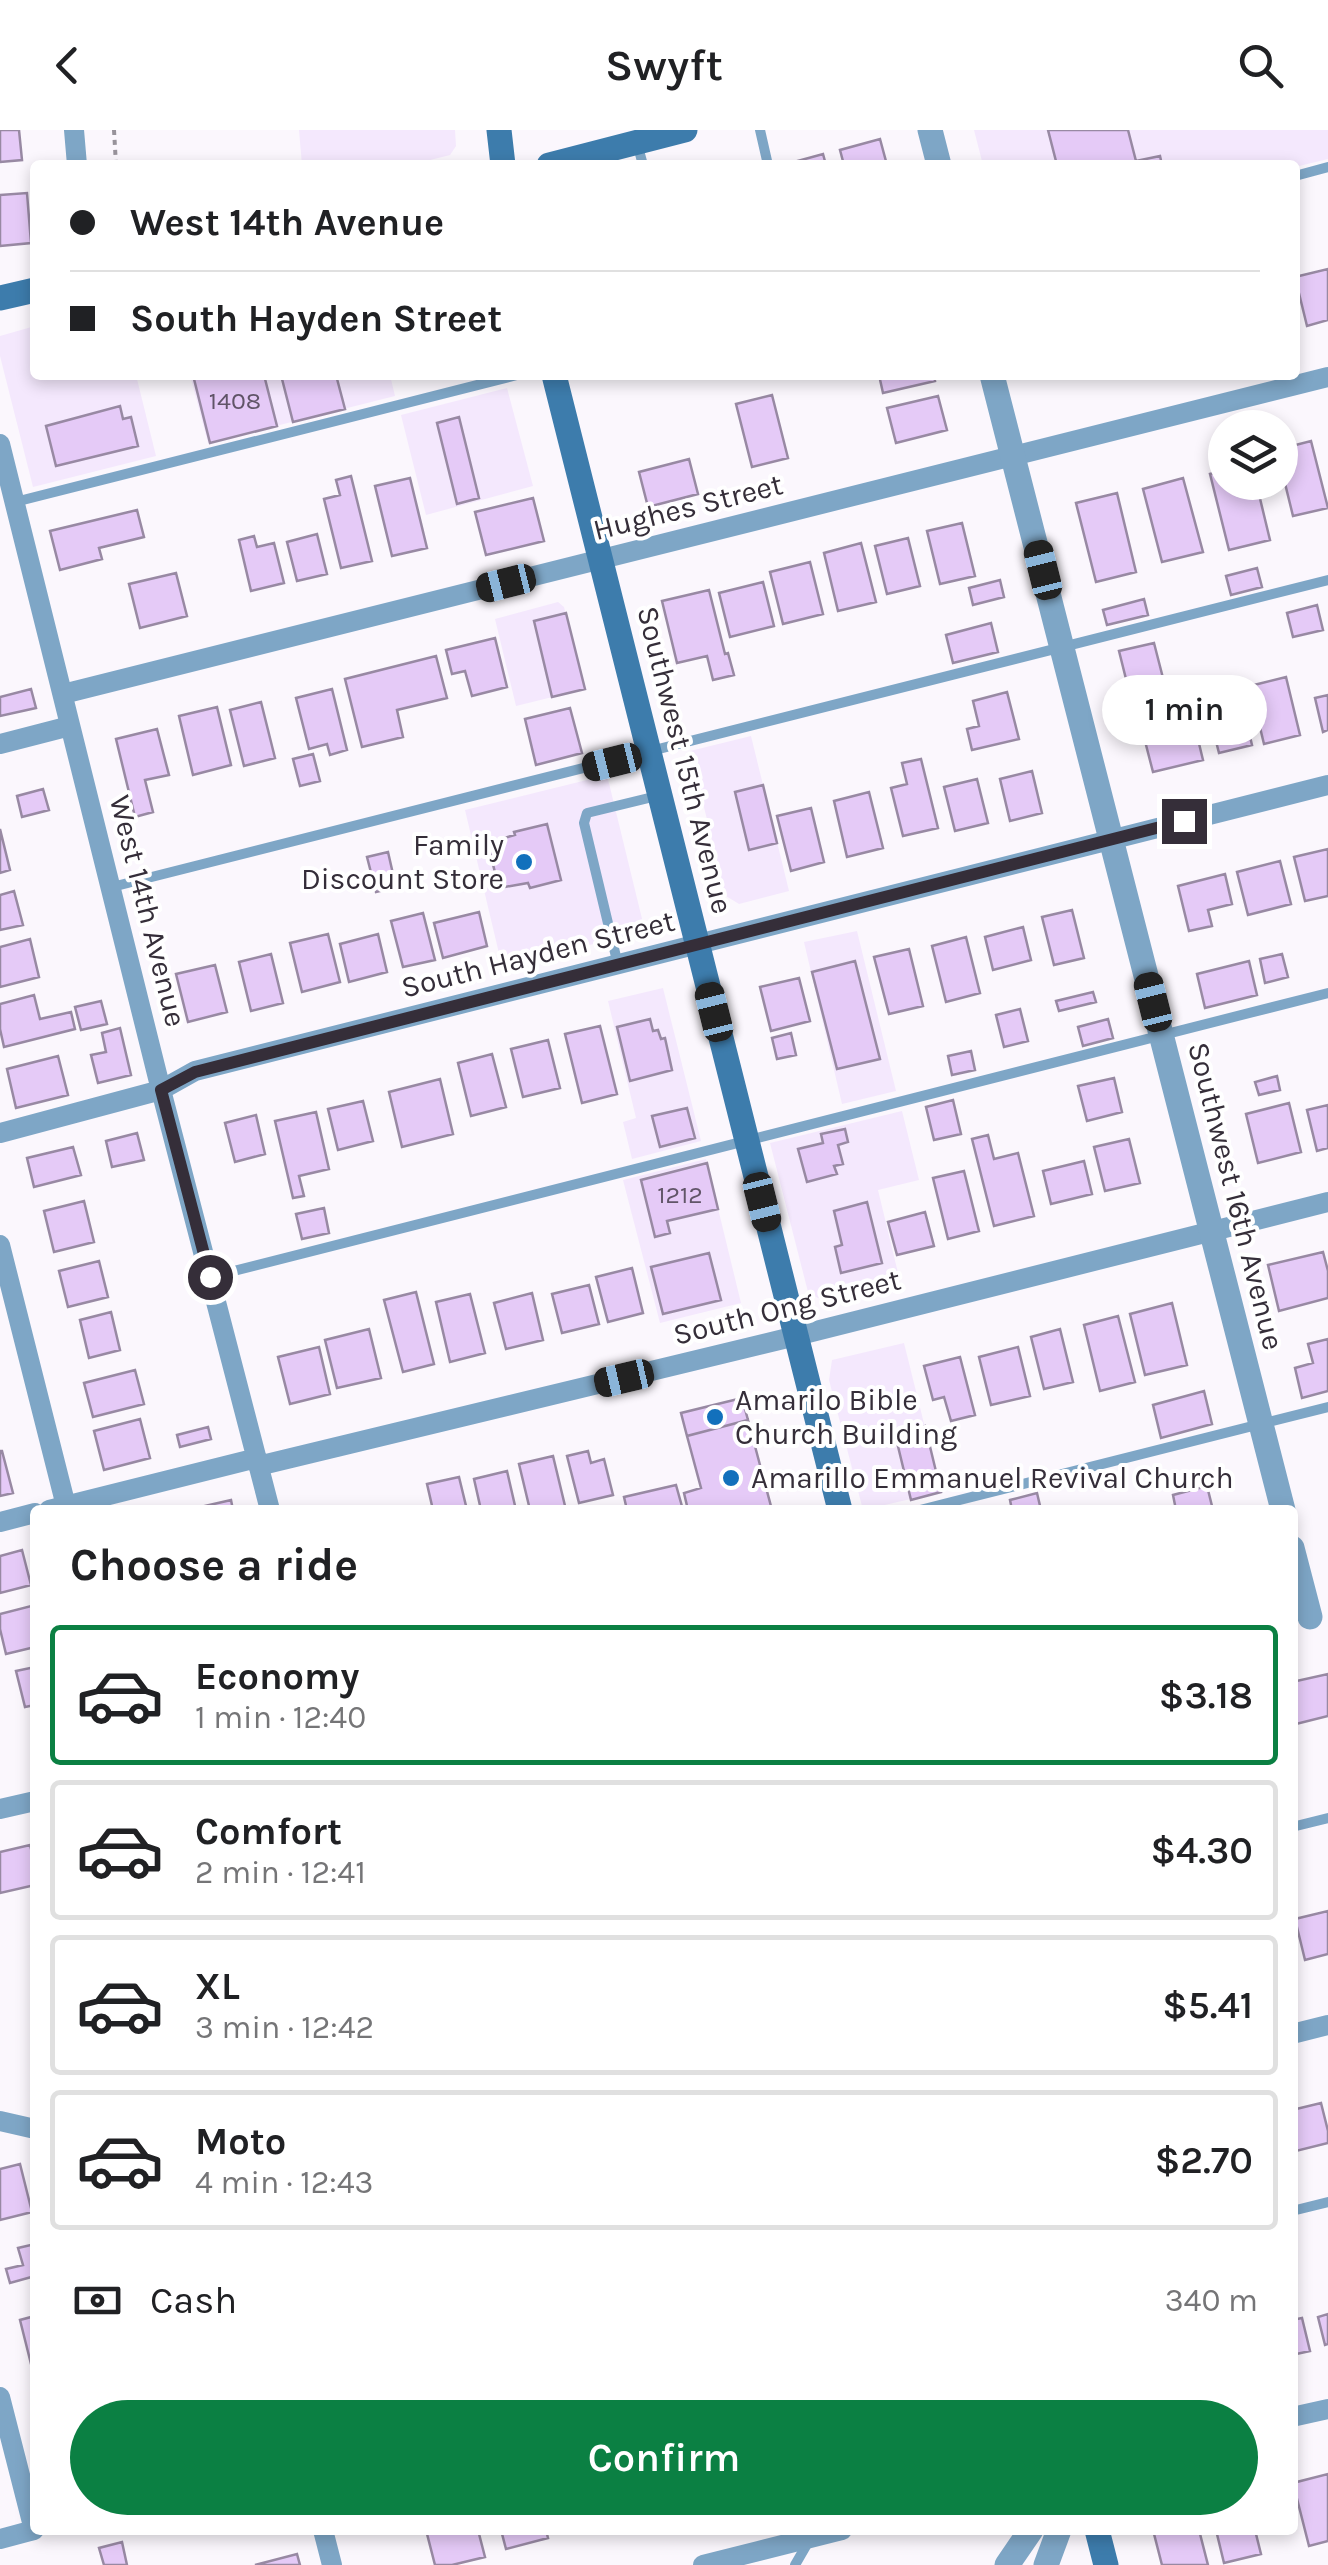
<!DOCTYPE html>
<meta charset="utf-8">
<style>
body{margin:0;font-family:Karla,sans-serif;background:#f2f2f2;color:#202124;height:100vh;display:flex;flex-direction:column;font-size:38px;white-space:nowrap}
*{box-sizing:border-box;margin:0}
p{font-size:32px;color:#757577}
.icon{flex:none;width:55px;height:55px;fill:none;stroke:currentColor;stroke-width:2;stroke-linecap:round;stroke-linejoin:round}
.map{position:relative;flex:1;overflow:hidden}
.drawer{position:absolute;left:30px;top:1375px;width:1268px;height:1030px;display:flex;flex-direction:column;background:#fff;border-radius:10px;box-shadow:0 5px 15px #0003}
.drawer>*{flex:none}
.hud{position:absolute;left:30px;top:30px;width:1270px;height:220px;border-radius:10px;box-shadow:0 5px 15px #0003;display:grid;align-content:center;height:220px;padding:0 40px;background:#fff}
.buttons{position:absolute;left:1208px;top:280px;display:grid;gap:20px}
.buttons a{display:grid;place-items:center;width:90px;height:90px;border-radius:50%;background:#fff;box-shadow:0 5px 15px #0003;font-size:50px}
.end{position:absolute;width:45px;height:45px;margin:-22px;border:12px solid #352e39;background:#fff;box-shadow:0 0 0 5px #fff}
.from{border-radius:50%}
.bubble{position:absolute;height:70px;border-radius:35px;background:#fff;box-shadow:0 5px 15px #0003;font-size:32px;font-weight:600;line-height:70px;text-align:center}
.car{position:absolute;width:30px;height:60px;margin:-30px -15px;border-radius:12px;box-shadow:0 0 8px 2px #0007;background:linear-gradient(#222 24%,#8ab4d8 0 40%,#222 0 76%,#8ab4d8 0 86%,#222 0)}
.hud b{display:flex;align-items:center;gap:35px;height:95px;font-size:38px}
.hud b+b{border-top:2px solid #e0e0e0}
.hud i{width:25px;height:25px;background:#202124}
ul{padding:0;list-style:none}
li{display:flex;align-items:center;gap:30px;height:140px;margin:0 20px 15px;padding:0 20px;border:5px solid #e0e0e0;border-radius:10px}
li div{flex:1}
li b{display:block;font-size:38px}
li em{font-style:normal;font-weight:600}
li.on{border-color:#0b8043}
li>.icon{width:90px;height:90px;stroke-width:1.5}
h2{padding:0 40px;font-size:45px;line-height:120px}
.pay{display:flex;align-items:center;gap:25px;height:110px;padding:0 40px;font-size:38px}
.pay p{margin-inline-start:auto}
.action{display:flex;gap:20px;margin-top:auto;padding:20px 40px}
.action a{flex:1;height:115px;border-radius:60px;background:#0b8043;color:#fff;font-size:40px;font-weight:600;line-height:115px;text-align:center}
header{display:flex;justify-content:space-between;align-items:center;height:130px;padding:0 40px;background:#fff;font-size:45px;font-weight:600}
.map>svg:first-child{display:block}
.built{fill:#f4e8fd}
.building{fill:#e5caf7;stroke:#9889a3;stroke-width:2.5}
.lines{fill:none;stroke-linecap:round;stroke-linejoin:round}
.path{stroke:#98939b;stroke-width:4;stroke-dasharray:5 5;stroke-linecap:butt}
.service{stroke:#7ea6c6;stroke-width:10}
.minor{stroke:#7ea6c6;stroke-width:20}
.tertiary{stroke:#7ea6c6;stroke-width:25}
.secondary{stroke:#3d7cac;stroke-width:25}
.route{stroke:#352e39;stroke-width:12}
.poi-dot{fill:#1270bc;stroke:#fff;stroke-width:4}
.labels{text-anchor:middle;stroke-width:8;stroke-linejoin:round;paint-order:stroke}
.number-label{font-size:25px;fill:#615568}
.street-label{font-size:30px;fill:#352e39;stroke:#fff}
.poi-label{font-size:30px;fill:#352e39;stroke:#fff;text-anchor:start}
</style>
<header><svg class="icon" aria-label="back" viewBox="0 0 24 24"><path d="M15 5l-7 7 7 7"/></svg>Swyft<svg class="icon" aria-label="search" viewBox="0 0 24 24"><circle cx="10" cy="10" r="6"/><path d="M15 15l6 6"/></svg></header>
<div class="map">
<svg width="1328" height="2435" viewBox="0 0 1328 2435">
<rect width="100%" height="100%" fill="#fbf7fd"/>
<path class="built" d="M 299,0 L 455,0 L 456,16 L 450,25 L 410,35 L 302,35 Z
M 974,0 L 1328,0 L 1328,29 L 1295,37 L 1295,35 L 983,35 Z
M 35,196 L 35,245 L 136,245 L 156,326 L 33,357 L 0,226 L 0,206 Z
M 190,245 L 390,245 L 395,266 L 208,313 Z
M 507,258 L 533,356 L 426,385 L 401,285 Z
M 558,472 L 564,477 L 585,559 L 516,576 L 495,489 Z
M 751,606 L 789,761 L 739,774 L 726,766 L 690,621 Z
M 607,645 L 644,797 L 639,803 L 502,836 L 465,680 Z
M 857,801 L 896,961 L 842,974 L 804,812 Z
M 663,858 L 701,1011 L 632,1029 L 623,992 L 636,988 L 608,871 Z
M 902,981 L 919,1050 L 878,1060 L 899,1147 L 818,1168 L 808,1162 L 770,1013 Z
M 706,1029 L 741,1173 L 660,1193 L 623,1050 Z
M 904,1213 L 941,1362 L 863,1380 L 829,1250 L 832,1230 Z"/>
<path class="building" d="M 0,0 L 19,0 L 22,30 L 0,32 Z
M 1048,0 L 1128,0 L 1136,31 L 1160,26 L 1162,35 L 1057,35 Z
M 880,9 L 887,35 L 844,35 L 840,20 Z
M 823,24 L 826,35 L 783,35 Z
M 27,63 L 31,113 L 0,116 L 0,65 Z
M 1328,139 L 1328,190 L 1307,196 L 1295,147 Z
M 193,245 L 264,245 L 277,296 L 210,313 Z
M 281,245 L 306,245 L 307,247 L 336,245 L 345,279 L 293,292 Z
M 879,245 L 934,245 L 935,251 L 883,263 Z
M 772,265 L 788,328 L 752,337 L 736,274 Z
M 938,266 L 947,300 L 896,313 L 887,278 Z
M 120,276 L 123,289 L 131,287 L 138,316 L 56,336 L 46,296 Z
M 459,287 L 479,368 L 457,374 L 437,293 Z
M 1311,311 L 1328,378 L 1293,386 L 1280,333 L 1280,319 Z
M 689,329 L 698,364 L 648,377 L 639,342 Z
M 1225,340 L 1225,352 L 1256,352 L 1270,410 L 1229,420 L 1210,344 Z
M 351,346 L 372,431 L 341,438 L 324,369 L 340,365 L 336,350 Z
M 410,348 L 427,418 L 392,426 L 375,356 Z
M 1183,348 L 1203,422 L 1162,432 L 1143,359 Z
M 1117,363 L 1136,442 L 1096,452 L 1076,373 Z
M 533,368 L 544,411 L 486,425 L 475,382 Z
M 137,380 L 144,407 L 99,418 L 102,429 L 60,440 L 50,401 Z
M 962,393 L 975,446 L 940,454 L 927,401 Z
M 317,404 L 327,444 L 297,451 L 287,412 Z
M 254,406 L 257,417 L 274,413 L 284,453 L 251,461 L 239,410 Z
M 908,408 L 920,456 L 887,464 L 875,416 Z
M 861,413 L 876,472 L 838,481 L 824,423 Z
M 810,432 L 823,484 L 783,494 L 770,442 Z
M 1257,438 L 1262,457 L 1231,465 L 1226,446 Z
M 176,443 L 187,486 L 140,498 L 129,454 Z
M 1000,450 L 1004,467 L 973,475 L 969,458 Z
M 763,452 L 774,496 L 730,507 L 719,463 Z
M 709,460 L 725,524 L 728,523 L 734,545 L 713,550 L 707,526 L 677,533 L 662,471 Z
M 1144,469 L 1148,485 L 1107,495 L 1103,480 Z
M 1317,475 L 1323,500 L 1293,507 L 1287,483 Z
M 566,483 L 585,559 L 552,567 L 534,491 Z
M 991,493 L 998,522 L 953,533 L 946,505 Z
M 495,508 L 507,557 L 472,566 L 465,541 L 452,544 L 446,520 Z
M 1154,513 L 1163,548 L 1128,557 L 1119,521 Z
M 436,526 L 447,568 L 397,580 L 403,607 L 362,617 L 345,549 Z
M 1286,547 L 1300,605 L 1264,614 L 1250,556 Z
M 31,559 L 36,578 L 0,586 L 0,567 Z
M 332,559 L 347,620 L 330,625 L 327,614 L 309,619 L 296,568 Z
M 1007,562 L 1019,609 L 972,620 L 967,599 L 979,596 L 973,571 Z
M 1328,565 L 1328,600 L 1323,602 L 1315,568 Z
M 1241,568 L 1252,615 L 1219,623 L 1207,576 Z
M 261,572 L 275,628 L 244,636 L 230,580 Z
M 217,577 L 231,635 L 193,645 L 179,586 Z
M 570,578 L 582,623 L 536,635 L 525,589 Z
M 1160,578 L 1167,604 L 1195,597 L 1203,630 L 1153,642 L 1138,584 Z
M 157,599 L 169,645 L 145,650 L 153,682 L 135,687 L 116,609 Z
M 313,624 L 320,651 L 300,656 L 293,629 Z
M 921,629 L 938,698 L 903,706 L 891,658 L 907,654 L 902,633 Z
M 1032,641 L 1042,683 L 1010,691 L 1000,649 Z
M 977,649 L 988,693 L 955,701 L 944,657 Z
M 763,655 L 777,713 L 749,720 L 735,662 Z
M 43,659 L 49,680 L 22,687 L 17,666 Z
M 869,662 L 883,718 L 847,727 L 834,671 Z
M 811,678 L 824,732 L 791,741 L 777,686 Z
M 547,694 L 561,750 L 530,758 L 528,753 L 499,758 L 488,715 L 505,711 L 504,708 L 515,705 L 514,702 Z
M 0,699 L 10,740 L 0,743 Z
M 1328,719 L 1328,766 L 1305,771 L 1294,727 Z
M 388,722 L 396,757 L 376,762 L 367,727 Z
M 1280,731 L 1291,774 L 1248,785 L 1237,742 Z
M 1225,744 L 1232,774 L 1208,780 L 1212,796 L 1189,801 L 1178,756 Z
M 14,761 L 23,795 L 0,800 L 0,765 Z
M 1072,780 L 1084,828 L 1054,835 L 1042,787 Z
M 479,782 L 487,816 L 443,828 L 434,793 Z
M 423,783 L 435,830 L 403,837 L 391,791 Z
M 1023,797 L 1031,830 L 993,840 L 985,807 Z
M 328,804 L 340,852 L 302,862 L 290,813 Z
M 378,804 L 387,842 L 349,852 L 340,814 Z
M 966,807 L 980,863 L 946,872 L 932,816 Z
M 30,809 L 39,847 L 0,857 L 0,817 Z
M 909,819 L 923,876 L 889,884 L 874,827 Z
M 271,824 L 283,873 L 251,881 L 239,832 Z
M 1282,824 L 1288,847 L 1265,853 L 1260,829 Z
M 855,831 L 880,929 L 837,939 L 812,842 Z
M 1249,831 L 1257,865 L 1205,878 L 1197,844 Z
M 215,835 L 227,882 L 188,892 L 176,844 Z
M 799,848 L 810,891 L 771,901 L 760,857 Z
M 1093,862 L 1096,872 L 1059,881 L 1056,871 Z
M 34,865 L 40,889 L 71,882 L 75,899 L 4,917 L 0,899 L 0,874 Z
M 101,871 L 107,894 L 81,900 L 75,877 Z
M 1020,879 L 1028,911 L 1004,917 L 996,885 Z
M 650,889 L 653,901 L 658,900 L 661,909 L 665,908 L 672,940 L 630,951 L 617,897 Z
M 1108,889 L 1113,908 L 1083,916 L 1078,897 Z
M 600,896 L 617,964 L 582,973 L 565,904 Z
M 120,898 L 131,945 L 98,953 L 91,925 L 106,922 L 102,903 Z
M 791,903 L 796,925 L 777,929 L 772,908 Z
M 548,910 L 560,958 L 523,967 L 511,919 Z
M 971,921 L 975,940 L 952,945 L 948,926 Z
M 492,924 L 506,977 L 471,986 L 458,933 Z
M 58,926 L 68,965 L 16,978 L 7,939 Z
M 1277,946 L 1280,960 L 1259,965 L 1255,952 Z
M 1114,948 L 1122,982 L 1087,991 L 1078,956 Z
M 440,949 L 453,1004 L 402,1017 L 389,962 Z
M 953,970 L 961,1004 L 934,1010 L 926,977 Z
M 363,971 L 373,1011 L 338,1020 L 328,979 Z
M 1289,973 L 1301,1022 L 1258,1033 L 1246,984 Z
M 1328,975 L 1328,1018 L 1317,1021 L 1307,980 Z
M 687,978 L 695,1008 L 660,1017 L 652,986 Z
M 316,982 L 329,1039 L 299,1046 L 304,1066 L 293,1068 L 275,991 Z
M 256,985 L 265,1024 L 235,1032 L 225,993 Z
M 845,999 L 848,1012 L 838,1015 L 843,1034 L 834,1036 L 837,1044 L 807,1052 L 798,1019 L 823,1013 L 821,1004 Z
M 137,1003 L 144,1030 L 112,1037 L 106,1011 Z
M 988,1005 L 994,1029 L 1018,1023 L 1034,1086 L 994,1096 L 972,1009 Z
M 1129,1009 L 1140,1053 L 1105,1061 L 1094,1017 Z
M 73,1017 L 81,1045 L 34,1057 L 27,1028 Z
M 1084,1031 L 1092,1064 L 1051,1074 L 1043,1041 Z
M 707,1033 L 718,1079 L 667,1091 L 670,1103 L 655,1107 L 641,1050 Z
M 964,1041 L 979,1101 L 948,1109 L 933,1048 Z
M 84,1071 L 94,1112 L 54,1122 L 44,1081 Z
M 867,1072 L 882,1133 L 841,1143 L 835,1117 L 842,1115 L 834,1081 Z
M 324,1078 L 329,1103 L 302,1109 L 296,1084 Z
M 925,1082 L 934,1116 L 897,1125 L 888,1092 Z
M 1323,1122 L 1328,1141 L 1328,1168 L 1279,1181 L 1268,1135 Z
M 709,1123 L 721,1170 L 663,1184 L 651,1137 Z
M 99,1131 L 108,1167 L 68,1177 L 59,1141 Z
M 632,1138 L 643,1183 L 608,1192 L 596,1147 Z
M 589,1155 L 599,1194 L 562,1203 L 552,1164 Z
M 416,1162 L 434,1234 L 403,1242 L 384,1170 Z
M 532,1163 L 543,1210 L 506,1219 L 494,1173 Z
M 470,1164 L 485,1223 L 450,1232 L 436,1172 Z
M 1172,1173 L 1187,1235 L 1145,1245 L 1130,1184 Z
M 111,1182 L 120,1220 L 89,1228 L 80,1190 Z
M 1118,1186 L 1135,1252 L 1100,1261 L 1084,1195 Z
M 369,1199 L 381,1248 L 337,1258 L 325,1210 Z
M 1060,1199 L 1073,1252 L 1044,1259 L 1031,1207 Z
M 1328,1209 L 1328,1261 L 1302,1268 L 1295,1238 L 1313,1233 L 1308,1214 Z
M 319,1217 L 330,1264 L 290,1274 L 278,1227 Z
M 1018,1217 L 1030,1266 L 991,1275 L 979,1227 Z
M 960,1227 L 975,1285 L 951,1291 L 944,1267 L 933,1270 L 924,1236 Z
M 135,1240 L 144,1274 L 93,1287 L 84,1253 Z
M 1204,1261 L 1212,1294 L 1161,1308 L 1153,1275 Z
M 742,1268 L 748,1290 L 687,1306 L 681,1283 Z
M 140,1289 L 150,1328 L 104,1340 L 94,1301 Z
M 748,1290 L 772,1380 L 688,1380 L 684,1363 L 701,1358 L 687,1306 Z
M 925,1296 L 941,1362 L 911,1370 L 895,1304 Z
M 208,1297 L 211,1309 L 180,1317 L 177,1305 Z
M 0,1321 L 2,1321 L 13,1363 L 0,1366 Z
M 588,1321 L 591,1333 L 604,1329 L 613,1365 L 579,1373 L 567,1326 Z
M 553,1326 L 566,1380 L 530,1380 L 519,1334 Z
M 507,1341 L 516,1380 L 481,1380 L 474,1349 Z
M 459,1347 L 467,1380 L 433,1380 L 427,1354 Z
M 676,1355 L 683,1380 L 627,1380 L 624,1367 Z
M 1207,1356 L 1213,1380 L 1176,1380 L 1173,1365 Z
M 1037,1363 L 1041,1380 L 1012,1380 L 1010,1370 Z
M 231,1370 L 233,1380 L 206,1380 L 205,1376 Z
M 22,1420 L 31,1455 L 0,1463 L 0,1426 Z
M 35,1475 L 35,1517 L 6,1524 L 0,1499 L 0,1484 Z
M 35,1537 L 35,1575 L 25,1577 L 16,1541 Z
M 1328,1544 L 1328,1586 L 1296,1594 L 1292,1579 L 1292,1552 Z
M 30,1715 L 35,1734 L 35,1755 L 0,1763 L 0,1722 Z
M 1328,1781 L 1328,1824 L 1305,1830 L 1295,1789 Z
M 1321,1973 L 1328,2001 L 1328,2013 L 1292,2022 L 1292,1980 Z
M 20,2034 L 32,2082 L 0,2090 L 0,2039 Z
M 35,2114 L 35,2146 L 10,2153 L 6,2139 L 23,2135 L 18,2118 Z
M 1328,2184 L 1328,2214 L 1325,2215 L 1318,2187 Z
M 35,2186 L 35,2237 L 32,2238 L 20,2190 Z
M 1302,2188 L 1310,2221 L 1292,2225 L 1292,2190 Z
M 1328,2344 L 1328,2411 L 1309,2416 L 1293,2353 Z
M 426,2400 L 478,2400 L 485,2427 L 452,2435 L 435,2435 Z
M 501,2400 L 546,2400 L 548,2408 L 506,2419 Z
M 1153,2400 L 1199,2400 L 1208,2435 L 1162,2435 Z
M 1216,2400 L 1255,2400 L 1261,2424 L 1224,2433 Z
M 122,2412 L 127,2435 L 104,2435 L 99,2418 Z
M 297,2424 L 300,2435 L 255,2435 Z"/>
<g class="lines">
<path class="path" d="M 114,0 L 116,35"/>
<path class="service" d="M 760,0 L 768,35
M 637,13 L 643,35
M 1295,46 L 1328,37
M 15,372 L 517,245
M 112,757 L 1328,450
M 618,835 L 584,693 L 587,683 L 657,666
M 210,1147 L 1328,863
M 920,1380 L 1328,1277
M 1292,1697 L 1328,1688
M 1292,2081 L 1328,2072
M 795,2435 L 810,2409"/>
<path class="minor" d="M 74,0 L 77,35
M 0,314 L 161,960 L 270,1380
M 63,564 L 1328,247
M 0,614 L 70,596
M 0,1003 L 161,960 L 195,941 L 1328,655
M 0,1115 L 67,1380
M 258,1336 L 796,1206 L 1328,1072
M 49,1380 L 257,1328
M 0,1392 L 35,1383
M 0,1679 L 35,1671
M 1292,1904 L 1328,1895
M 0,1991 L 35,1999
M 0,2267 L 34,2400 L 0,2409
M 1292,2287 L 1328,2279
M 323,2400 L 332,2435
M 703,2435 L 842,2400"/>
<path class="tertiary" d="M 930,0 L 939,35
M 992,245 L 1283,1380
M 1292,1418 L 1310,1487
M 1007,2435 L 1031,2400
M 1046,2435 L 1059,2400"/>
<path class="secondary" d="M 499,0 L 503,35
M 549,35 L 685,0
M 0,168 L 35,160
M 554,245 L 840,1380
M 1097,2400 L 1106,2435"/>
</g>
<g class="lines">
<path class="route" d="M 210,1147 L 161,960 L 195,942 L 1184,691"/>
</g>
<g class="poi-dot">
<circle cx="524" cy="732" r="10"/>
<circle cx="715" cy="1287" r="10"/>
<circle cx="731" cy="1348" r="10"/>
</g>
<g class="labels">
<g class="number-label">
<text x="235" y="279">1408</text>
<text x="680" y="1073">1212</text>
</g>
<g class="street-label">
<text transform="translate(688 377) rotate(-14)" y="10">Hughes Street</text>
<text transform="translate(685 630) rotate(76)" y="10">Southwest 15th Avenue</text>
<text transform="translate(148 781) rotate(76)" y="10">West 14th Avenue</text>
<text transform="translate(538 824) rotate(-14)" y="10">South Hayden Street</text>
<text transform="translate(1236 1066) rotate(76)" y="10">Southwest 16th Avenue</text>
<text transform="translate(787 1177) rotate(-14)" y="10">South Ong Street</text>
</g>
<g class="poi-label">
<text x="504" y="725" text-anchor="end">Family<tspan x="504" dy="34">Discount Store</tspan></text>
<text x="735" y="1280">Amarilo Bible<tspan x="735" dy="34">Church Building</tspan></text>
<text x="751" y="1358">Amarillo Emmanuel Revival Church</text>
</g>
</g>
</svg>
<div class="buttons">
<a><svg class="icon" aria-label="layers" viewBox="0 0 24 24"><path d="M12 4l9 5-9 5-9-5zM3 14l9 5 9-5"/></svg></a>
</div>
<i class="end from" style="left:210px;top:1147px"></i>
<i class="end" style="left:1184px;top:691px"></i>
<div class="bubble" style="left:1102px;top:545px;width:165px">1 min</div>
<i class="car" style="left:1043px;top:440px;rotate:346deg"></i>
<i class="car" style="left:506px;top:453px;rotate:256deg"></i>
<i class="car" style="left:612px;top:632px;rotate:256deg"></i>
<i class="car" style="left:1153px;top:872px;rotate:346deg"></i>
<i class="car" style="left:714px;top:882px;rotate:346deg"></i>
<i class="car" style="left:762px;top:1072px;rotate:166deg"></i>
<i class="car" style="left:624px;top:1248px;rotate:257deg"></i>
<div class="hud">
<b><i class="from"></i>West 14th Avenue</b>
<b><i></i>South Hayden Street</b>
</div>
<section class="drawer">
<h2>Choose a ride</h2>
<ul>
<li class="on"><svg class="icon" aria-label="car" viewBox="0 0 24 24"><path d="M5 17H2v-5l4-1 3-4h7l3 4 3 1v5h-3M9 17h6M6 11h13"/><circle cx="7" cy="17" r="2"/><circle cx="17" cy="17" r="2"/></svg><div><b>Economy</b><p>1 min · 12:40</p></div><em>$3.18</em></li>
<li><svg class="icon" aria-label="car" viewBox="0 0 24 24"><path d="M5 17H2v-5l4-1 3-4h7l3 4 3 1v5h-3M9 17h6M6 11h13"/><circle cx="7" cy="17" r="2"/><circle cx="17" cy="17" r="2"/></svg><div><b>Comfort</b><p>2 min · 12:41</p></div><em>$4.30</em></li>
<li><svg class="icon" aria-label="car" viewBox="0 0 24 24"><path d="M5 17H2v-5l4-1 3-4h7l3 4 3 1v5h-3M9 17h6M6 11h13"/><circle cx="7" cy="17" r="2"/><circle cx="17" cy="17" r="2"/></svg><div><b>XL</b><p>3 min · 12:42</p></div><em>$5.41</em></li>
<li><svg class="icon" aria-label="car" viewBox="0 0 24 24"><path d="M5 17H2v-5l4-1 3-4h7l3 4 3 1v5h-3M9 17h6M6 11h13"/><circle cx="7" cy="17" r="2"/><circle cx="17" cy="17" r="2"/></svg><div><b>Moto</b><p>4 min · 12:43</p></div><em>$2.70</em></li>
</ul>
<div class="pay"><svg class="icon" aria-label="cash" viewBox="0 0 24 24"><path d="M3 7h18v10H3z"/><circle cx="12" cy="12" r="2"/></svg>Cash<p>340 m</p></div>
<div class="action"><a>Confirm</a></div>
</section>
</div>
